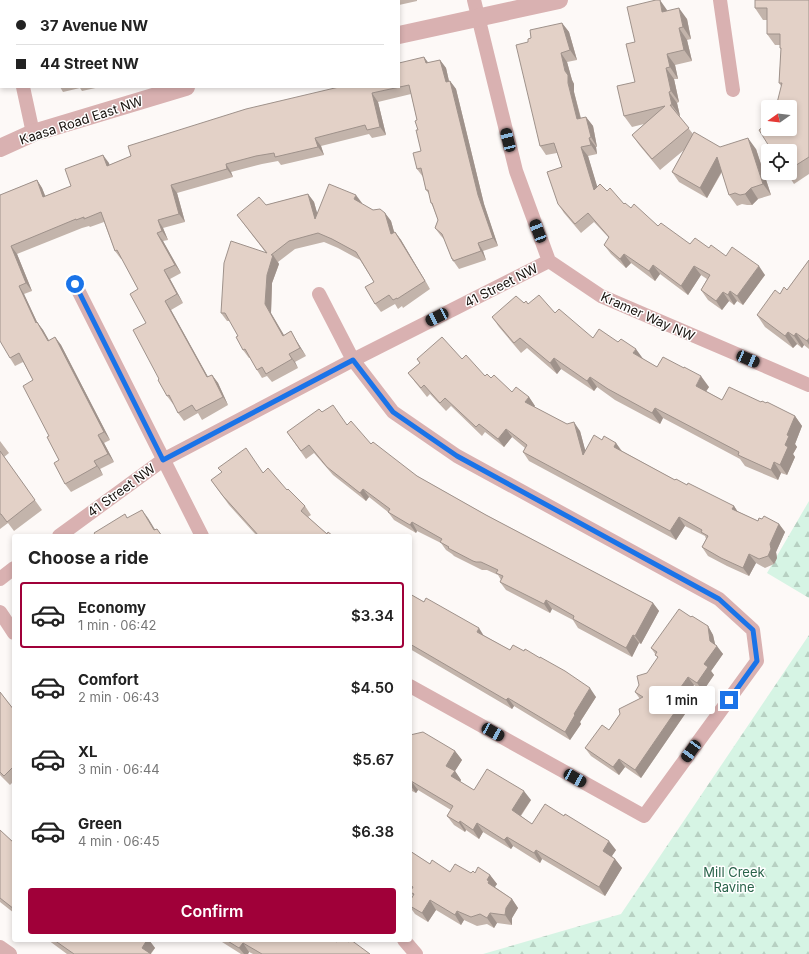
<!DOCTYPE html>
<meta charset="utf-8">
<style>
body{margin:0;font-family:Inter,sans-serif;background:#f2f2f2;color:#222;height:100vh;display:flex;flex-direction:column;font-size:15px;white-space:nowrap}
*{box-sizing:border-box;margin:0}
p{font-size:13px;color:#767676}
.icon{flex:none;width:22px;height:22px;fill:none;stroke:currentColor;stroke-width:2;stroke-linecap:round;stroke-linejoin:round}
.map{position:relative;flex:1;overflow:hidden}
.side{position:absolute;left:12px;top:534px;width:400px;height:408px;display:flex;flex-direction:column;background:#fff;border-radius:4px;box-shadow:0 2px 6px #0003}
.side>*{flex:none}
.guide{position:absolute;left:0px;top:0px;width:400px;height:88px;box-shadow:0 2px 6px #0003;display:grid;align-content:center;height:88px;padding:0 16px;background:#fff}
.needle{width:26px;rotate:256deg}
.tools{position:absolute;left:761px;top:100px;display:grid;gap:8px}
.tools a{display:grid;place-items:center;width:36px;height:36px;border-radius:4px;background:#fff;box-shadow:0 2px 6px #0003;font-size:20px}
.end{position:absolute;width:18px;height:18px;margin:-9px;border:5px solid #1a73e8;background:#fff;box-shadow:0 0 0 2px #fff}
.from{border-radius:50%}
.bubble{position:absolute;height:28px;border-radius:4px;background:#fff;box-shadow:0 2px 6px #0003;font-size:13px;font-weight:600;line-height:28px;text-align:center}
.car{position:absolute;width:12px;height:24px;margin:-12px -6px;border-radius:5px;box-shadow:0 0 3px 1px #0007;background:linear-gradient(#222 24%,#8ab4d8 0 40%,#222 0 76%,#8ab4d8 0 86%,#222 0)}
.guide b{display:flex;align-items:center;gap:14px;height:38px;font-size:15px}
.guide b+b{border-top:1px solid #e0e0e0}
.guide i{width:10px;height:10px;background:#222}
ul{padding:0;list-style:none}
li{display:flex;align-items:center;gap:12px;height:66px;margin:0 8px 6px;padding:0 8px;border:2px solid transparent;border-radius:4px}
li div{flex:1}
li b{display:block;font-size:15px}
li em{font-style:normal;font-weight:600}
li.on{border-color:#a00039}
li>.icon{width:36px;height:36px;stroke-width:1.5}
h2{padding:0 16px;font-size:18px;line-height:48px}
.button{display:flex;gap:8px;margin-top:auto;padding:8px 16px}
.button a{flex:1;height:46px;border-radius:4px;background:#a00039;color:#fff;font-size:16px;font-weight:600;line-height:46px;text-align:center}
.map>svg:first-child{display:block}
.forest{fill:url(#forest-firs)}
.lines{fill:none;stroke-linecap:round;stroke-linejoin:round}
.minor{stroke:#d9b1b1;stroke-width:14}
.tertiary{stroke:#d9b1b1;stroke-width:18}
.wall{fill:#c3b4ab}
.shaded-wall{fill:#9f928b}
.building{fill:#e3d1c7;stroke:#9f928b}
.route{stroke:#1a73e8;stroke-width:5}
.labels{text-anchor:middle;stroke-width:3;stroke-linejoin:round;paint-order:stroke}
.street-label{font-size:13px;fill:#19130f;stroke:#fff}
.park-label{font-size:13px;fill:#29634a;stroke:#fff}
</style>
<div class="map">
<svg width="809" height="954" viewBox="0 0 809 954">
<defs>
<pattern id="forest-firs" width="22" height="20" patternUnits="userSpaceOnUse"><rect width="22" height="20" fill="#d6f4e4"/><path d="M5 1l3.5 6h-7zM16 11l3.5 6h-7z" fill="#b7d0c2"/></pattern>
</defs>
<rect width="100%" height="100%" fill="#fdf9f7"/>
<path class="forest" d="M 809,501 L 809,598 L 767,573 Z
M 809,635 L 809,954 L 483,954 L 621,914 Z"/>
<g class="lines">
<path class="minor" d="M 2,0 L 3,1
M 236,0 L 236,1
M 474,0 L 516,171 L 549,261 L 601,296 L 809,385
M 720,0 L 733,90
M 23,87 L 33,133
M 75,284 L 202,536
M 319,294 L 353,360 L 393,412 L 457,456 L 719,599 L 753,630 L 757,661 L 644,816 L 410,686
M 59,536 L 163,460 L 353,360 L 549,261
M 0,579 L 14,568
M 0,612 L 14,633
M 404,940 L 416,954
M 0,947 L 10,954"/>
<path class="tertiary" d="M 399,35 L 559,0
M 0,148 L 33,133 L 186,87"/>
</g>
<path class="wall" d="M 371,0 L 417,0 L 417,1 L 399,5 L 399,1 L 371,1 Z
M 809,0 L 809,174 L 794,184 L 787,173 L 790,173 L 790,129 L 781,86 L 779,83 L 781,49 L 780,48 L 780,45 L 775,45 L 767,34 L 767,20 L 763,20 L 755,8 Z
M 667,11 L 687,19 L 691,39 L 687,40 L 692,61 L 675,65 L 678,79 L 674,79 L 679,102 L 677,103 L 680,116 L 679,116 L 693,134 L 720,147 L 756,149 L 771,195 L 758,199 L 752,205 L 747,205 L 742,204 L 737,206 L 729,195 L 722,172 L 707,198 L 679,182 L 672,172 L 684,150 L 660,170 L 640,146 L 632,135 L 644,124 L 632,127 L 624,116 L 635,82 L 635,42 Z
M 562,23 L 569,32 L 577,60 L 567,62 L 572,80 L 574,84 L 574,92 L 581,118 L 586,117 L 593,126 L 597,147 L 596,147 L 597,154 L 588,156 L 597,187 L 607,191 L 624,204 L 658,226 L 690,244 L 709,248 L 726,256 L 765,275 L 743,305 L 737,301 L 734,305 L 729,301 L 722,310 L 708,300 L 701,290 L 707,279 L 701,275 L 688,295 L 660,274 L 655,281 L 631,263 L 626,268 L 611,254 L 604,245 L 609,238 L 594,222 L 581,233 L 564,213 L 558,204 L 562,167 L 557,153 L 546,155 L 540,146 L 528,42 L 531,38 Z
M 424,57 L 428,63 L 440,60 L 446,68 L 449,81 L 450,81 L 456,89 L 484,204 L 498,246 L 483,251 L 486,260 L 459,269 L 452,259 L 444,239 L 441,236 L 435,228 L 438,220 L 433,207 L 431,203 L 429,194 L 426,190 L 423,177 L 417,169 L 421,151 L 418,130 L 417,120 L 411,94 L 378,102 L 386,135 L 372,138 L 369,134 L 321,146 L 324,155 L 281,165 L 278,161 L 262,164 L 231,172 L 233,177 L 177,193 L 185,222 L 163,228 L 168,240 L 163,241 L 181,273 L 170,279 L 183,303 L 171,310 L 208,377 L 212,375 L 218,383 L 228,405 L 202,420 L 198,413 L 184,421 L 178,413 L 174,403 L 173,404 L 167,396 L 159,379 L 146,323 L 138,289 L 122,259 L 121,259 L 115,251 L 104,222 L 90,227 L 89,226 L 82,228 L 17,254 L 32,291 L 24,294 L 37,322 L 43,330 L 49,341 L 55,337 L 61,345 L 110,440 L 104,443 L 114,462 L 100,469 L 103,475 L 71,492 L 65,484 L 59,460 L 49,436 L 33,380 L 23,362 L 15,366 L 10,358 L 0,195 L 37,180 L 42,188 L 45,196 L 71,186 L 103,155 L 109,165 L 131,156 L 128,146 L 399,87 Z
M 60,87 L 100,87 L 82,91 L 80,88 L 63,92 Z
M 308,194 L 314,202 L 317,213 L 362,203 L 361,204 L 373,210 L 385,213 L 391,221 L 394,232 L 395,232 L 401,240 L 430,289 L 403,308 L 402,306 L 398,309 L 395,304 L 381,312 L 375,304 L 374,282 L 360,260 L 338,248 L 324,242 L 295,249 L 278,262 L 279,264 L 272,283 L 271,313 L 284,335 L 291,331 L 296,340 L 306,356 L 295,362 L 298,368 L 272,382 L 267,376 L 262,378 L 257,370 L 250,358 L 249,358 L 243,350 L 238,336 L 230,321 L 227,321 L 221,313 L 266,253 L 237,215 L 266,205 Z
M 809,260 L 809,349 L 804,345 L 802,348 L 797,344 L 793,348 L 765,327 L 757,315 L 780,294 L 787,290 Z
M 524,303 L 528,304 L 555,313 L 593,338 L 643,359 L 657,367 L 709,387 L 706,391 L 722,400 L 761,402 L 795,416 L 802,426 L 795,444 L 797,447 L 793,454 L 795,457 L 787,475 L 781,473 L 778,480 L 745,466 L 740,459 L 663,418 L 660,424 L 615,400 L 597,387 L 594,391 L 561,369 L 557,374 L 527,348 L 521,353 L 499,327 L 492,317 Z
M 417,359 L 462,359 L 485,376 L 491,378 L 512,392 L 529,397 L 535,406 L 534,407 L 580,431 L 585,450 L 602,440 L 616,443 L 622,451 L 675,480 L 687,485 L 734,506 L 737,511 L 758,521 L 762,519 L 779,524 L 785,532 L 776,552 L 777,558 L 774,564 L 765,568 L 756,563 L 749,576 L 727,566 L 708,556 L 702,547 L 706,539 L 705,536 L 685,526 L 676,540 L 529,461 L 523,452 L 525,448 L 512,437 L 504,447 L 485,432 L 482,436 L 451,406 L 446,411 L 430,394 L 427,397 L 415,382 L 408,373 L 420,363 Z
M 322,412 L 347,425 L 371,444 L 417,476 L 486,515 L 653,603 L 659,611 L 641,644 L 639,643 L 632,657 L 578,628 L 573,620 L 552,609 L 550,613 L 506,590 L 500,582 L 501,580 L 498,575 L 487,570 L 482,570 L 454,556 L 452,554 L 446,550 L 441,543 L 417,531 L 416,533 L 394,520 L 388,512 L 369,497 L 366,501 L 333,475 L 314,453 L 306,459 L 287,432 Z
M 0,441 L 9,453 L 4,457 L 42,510 L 14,531 L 8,523 L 0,529 Z
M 263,473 L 287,490 L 305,506 L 311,515 L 308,517 L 327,534 L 333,536 L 257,536 L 229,505 L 211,480 Z
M 410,594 L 510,650 L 596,697 L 580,722 L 581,724 L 570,740 L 514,706 L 512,709 L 410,649 Z
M 691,617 L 708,626 L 713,635 L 715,645 L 723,654 L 711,671 L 714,675 L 703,691 L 694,685 L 679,706 L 685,714 L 641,778 L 625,767 L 619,775 L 591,756 L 585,748 L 609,730 L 620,714 L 640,699 L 635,692 L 658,658 L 651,648 Z
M 0,692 L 14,710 L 14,781 L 10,785 L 0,775 Z
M 410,735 L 455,751 L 462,760 L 455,771 L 461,780 L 460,782 L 474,790 L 531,800 L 521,816 L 532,824 L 616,850 L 612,856 L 615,859 L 622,868 L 605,896 L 542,859 L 540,863 L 513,846 L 511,849 L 483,832 L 479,839 L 466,830 L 465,832 L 454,825 L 447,816 L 451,810 L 418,790 L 416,793 L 410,790 Z
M 0,830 L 14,843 L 14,913 L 0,902 Z
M 410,851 L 430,864 L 450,872 L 471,873 L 475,873 L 490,875 L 497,884 L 495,887 L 512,899 L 518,908 L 512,918 L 512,925 L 497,923 L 494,928 L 487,924 L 477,926 L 464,920 L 461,925 L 436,910 L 428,922 L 415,914 L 410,907 L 410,901 L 413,896 L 410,892 Z
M 48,940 L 149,940 L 155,948 L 151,954 L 67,954 Z
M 220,940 L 334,940 L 337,942 L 349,942 L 370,954 L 253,954 L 249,952 L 248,954 L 241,954 L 222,942 Z"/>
<path class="shaded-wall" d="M 660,0 L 667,10 L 670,23 L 662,12 Z
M 679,8 L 687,19 L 691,39 L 683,27 Z
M 562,23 L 569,32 L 577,60 L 570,50 Z
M 679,28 L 687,40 L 692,61 L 684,50 Z
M 561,53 L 567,62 L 572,80 L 574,84 L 574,92 L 583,128 L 577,119 Z
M 667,54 L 675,65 L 678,79 L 670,67 Z
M 424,57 L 430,65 L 426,63 Z
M 440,60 L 446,68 L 451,90 L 446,82 Z
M 666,68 L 674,79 L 679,102 L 671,91 Z
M 450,81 L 456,89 L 484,204 L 498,246 L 493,238 L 478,195 Z
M 669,92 L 677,103 L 680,116 L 672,105 Z
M 372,93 L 378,102 L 386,135 L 380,127 Z
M 586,117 L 593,126 L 597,147 L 591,137 Z
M 315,138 L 321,146 L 324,155 L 318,147 Z
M 589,138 L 596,147 L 597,154 L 591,145 Z
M 748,138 L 756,149 L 771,195 L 763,184 Z
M 581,147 L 588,156 L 601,199 L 594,190 Z
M 103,155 L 109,163 L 112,174 L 107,166 Z
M 717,157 L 724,167 L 707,198 L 700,188 Z
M 226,164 L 231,172 L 233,177 L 227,169 Z
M 37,180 L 42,188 L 49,205 L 43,197 Z
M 171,185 L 177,193 L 185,222 L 179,214 Z
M 751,188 L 758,199 L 752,205 L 745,194 Z
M 308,194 L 314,202 L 321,227 L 315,219 Z
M 356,195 L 362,203 L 360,208 L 354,199 Z
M 385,213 L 391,221 L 397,242 L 391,234 Z
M 158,220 L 163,228 L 168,240 L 162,231 Z
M 395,232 L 401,240 L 430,289 L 425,281 Z
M 157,233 L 163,241 L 181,273 L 175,265 Z
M 478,243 L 483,251 L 486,260 L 481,251 Z
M 11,246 L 17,254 L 32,291 L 26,283 Z
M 624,254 L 631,263 L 626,268 L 620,259 Z
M 273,255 L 279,264 L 272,283 L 271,313 L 289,344 L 283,336 L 265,304 L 267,275 Z
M 653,265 L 660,274 L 655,281 L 649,271 Z
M 694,266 L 701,275 L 688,295 L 681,286 Z
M 759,266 L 765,275 L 743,305 L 737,296 Z
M 164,270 L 170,279 L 183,303 L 177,294 Z
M 19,286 L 24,294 L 37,322 L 43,330 L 54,349 L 36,323 Z
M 730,291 L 737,301 L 734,305 L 728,295 Z
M 723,292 L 729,301 L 722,310 L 716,301 Z
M 165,301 L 171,310 L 213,386 L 207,377 Z
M 291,331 L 296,340 L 306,356 L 300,348 Z
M 788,332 L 797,344 L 793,348 L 785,336 Z
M 796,333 L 804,345 L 802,348 L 794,336 Z
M 55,337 L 61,345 L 110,440 L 104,432 Z
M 809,338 L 809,345 L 807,341 Z
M 636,349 L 644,360 L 633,353 Z
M 289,354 L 295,362 L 298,368 L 292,359 Z
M 554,358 L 561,369 L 557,374 L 550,363 Z
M 212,375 L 218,383 L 228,405 L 223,397 Z
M 701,376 L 709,387 L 703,396 L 696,386 Z
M 590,377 L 597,387 L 594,391 L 587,381 Z
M 529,397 L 535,406 L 531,411 L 525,402 Z
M 655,408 L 663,418 L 660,424 L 652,413 Z
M 795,416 L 802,426 L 795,444 L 797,447 L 793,454 L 795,457 L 787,475 L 780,465 L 785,445 L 787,435 Z
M 574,422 L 580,431 L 589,464 L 583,455 Z
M 506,429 L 512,437 L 504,447 L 498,439 Z
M 98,435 L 104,443 L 114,462 L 108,454 Z
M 616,443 L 622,452 L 614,447 Z
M 94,461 L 100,469 L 103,475 L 97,466 Z
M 774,462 L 781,473 L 778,480 L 771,470 Z
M 363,489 L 369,497 L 366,501 L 360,493 Z
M 734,506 L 740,515 L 732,509 Z
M 142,510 L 148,518 L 159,536 L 154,530 Z
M 679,517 L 685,526 L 676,540 L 670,531 Z
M 412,522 L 417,531 L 416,533 L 410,525 Z
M 779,524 L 785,532 L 776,552 L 777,558 L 774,564 L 768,556 L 770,544 Z
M 749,554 L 756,563 L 749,576 L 743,568 Z
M 546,600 L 552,609 L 550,613 L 544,604 Z
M 653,603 L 659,611 L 641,644 L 635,636 Z
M 708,626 L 713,635 L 716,648 L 717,646 L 723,654 L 711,671 L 714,675 L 703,691 L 697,683 L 704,664 L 710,641 Z
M 479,628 L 484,636 L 477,632 Z
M 633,635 L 639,643 L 632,657 L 626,648 Z
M 688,677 L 694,685 L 677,709 L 671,701 Z
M 590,688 L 596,697 L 580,722 L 581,724 L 570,740 L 565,732 L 574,714 Z
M 508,698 L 514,706 L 512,709 L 506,700 Z
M 679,706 L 685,714 L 641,778 L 635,770 Z
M 455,751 L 462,760 L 455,771 L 461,780 L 458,786 L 451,776 L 446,766 Z
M 619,759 L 625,767 L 619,775 L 613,767 Z
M 411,781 L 418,790 L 416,793 L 410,785 Z
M 524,791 L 531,800 L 518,819 L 512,810 Z
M 460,821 L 466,830 L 465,832 L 459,823 Z
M 477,823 L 483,832 L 479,839 L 473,830 Z
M 507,837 L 513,846 L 511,849 L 504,840 Z
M 609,841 L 616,850 L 609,860 L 603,851 Z
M 536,850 L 542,859 L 540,863 L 534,853 Z
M 615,859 L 622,868 L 605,896 L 599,887 Z
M 490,875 L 497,884 L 494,888 L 488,883 L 487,880 Z
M 512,899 L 518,908 L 512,918 L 512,925 L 505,915 L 506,908 Z
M 430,900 L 436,910 L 428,922 L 422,913 Z
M 457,911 L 464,920 L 461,925 L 455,915 Z
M 490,913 L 497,923 L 494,928 L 487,918 Z
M 147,940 L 149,940 L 155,948 L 150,954 L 142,948 Z
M 243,943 L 249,952 L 248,954 L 244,954 L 239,948 Z"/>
<path class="building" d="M 37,0 L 97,0 L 97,1 L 37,1 Z
M 152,0 L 200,0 L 200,1 L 152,1 Z
M 270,0 L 327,0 L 327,1 L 270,1 Z
M 656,0 L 660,0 L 662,12 L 679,8 L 683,27 L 679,28 L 684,50 L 667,54 L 670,67 L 666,68 L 671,91 L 669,92 L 672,105 L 670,105 L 689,128 L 652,159 L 632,135 L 665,106 L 624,116 L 617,86 L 635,82 L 626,44 L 635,42 L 627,7 Z
M 755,0 L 809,0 L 809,157 L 790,169 L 790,151 L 772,151 L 759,130 L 768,123 L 768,129 L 790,129 L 790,107 L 776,107 L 782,83 L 779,83 L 781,48 L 780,48 L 780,34 L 767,34 L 767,8 L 755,8 Z
M 562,23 L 570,50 L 561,53 L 565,71 L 568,75 L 568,83 L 577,119 L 586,117 L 591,137 L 589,138 L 591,145 L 581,147 L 594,190 L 600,184 L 607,191 L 610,188 L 624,204 L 625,203 L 631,208 L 634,204 L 658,226 L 661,223 L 690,244 L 695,238 L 709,248 L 711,245 L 726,256 L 732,247 L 759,266 L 737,296 L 730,291 L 728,295 L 723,292 L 716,301 L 701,290 L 710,275 L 694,266 L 681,286 L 653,265 L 649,271 L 624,254 L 620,259 L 604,245 L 609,237 L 588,213 L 575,224 L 558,204 L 547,172 L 562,167 L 554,143 L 540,146 L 516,45 L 528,42 L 528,39 L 531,38 L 530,30 Z
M 424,57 L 426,63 L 440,60 L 446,82 L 450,81 L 478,195 L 493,238 L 478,243 L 481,251 L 453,261 L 453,259 L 452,259 L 442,234 L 435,228 L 438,220 L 432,203 L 431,203 L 428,190 L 426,190 L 421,168 L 417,169 L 413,153 L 421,151 L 416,130 L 418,130 L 415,121 L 417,120 L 409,85 L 372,93 L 380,127 L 367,130 L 365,125 L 315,138 L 318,147 L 275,157 L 274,153 L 256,156 L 226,164 L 227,169 L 171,185 L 179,214 L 158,220 L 162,231 L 157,233 L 175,265 L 164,270 L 177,294 L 165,301 L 207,377 L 212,375 L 223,397 L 196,411 L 192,405 L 178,413 L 169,395 L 167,396 L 158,380 L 159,379 L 133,330 L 146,323 L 130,294 L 138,289 L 117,250 L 115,251 L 101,212 L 84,219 L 84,217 L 76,220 L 76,219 L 11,246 L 26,283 L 19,286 L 36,323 L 37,322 L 48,341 L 55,337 L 104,432 L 98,435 L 108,454 L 94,461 L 97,466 L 65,484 L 54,463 L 59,460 L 47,437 L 49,436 L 23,386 L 33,380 L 19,353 L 10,358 L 0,341 L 0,195 L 37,180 L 43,197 L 71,186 L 65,169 L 103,155 L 107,166 L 131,156 L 128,146 L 246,109 L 339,87 L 399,87 L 399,63 Z
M 694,132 L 720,147 L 748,138 L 763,184 L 751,188 L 745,194 L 740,195 L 735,193 L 729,195 L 717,157 L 700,188 L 672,172 Z
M 329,184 L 356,195 L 354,199 L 373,210 L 380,209 L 385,213 L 391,234 L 395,232 L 425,281 L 397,299 L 397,298 L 393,300 L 389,295 L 375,304 L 365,287 L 374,282 L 356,252 L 332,239 L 318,233 L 289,241 L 271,255 L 273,255 L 267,275 L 265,304 L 283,336 L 291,331 L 300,348 L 289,354 L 292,359 L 266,374 L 262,367 L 257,370 L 245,349 L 243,350 L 236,337 L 238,336 L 225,313 L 221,313 L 224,263 L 231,241 L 267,253 L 237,215 L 259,197 L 266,205 L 308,194 L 315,219 Z
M 809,260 L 809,338 L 807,341 L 796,333 L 794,336 L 788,332 L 785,336 L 757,315 L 775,290 L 780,294 L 784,287 L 787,290 Z
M 539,295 L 555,313 L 559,309 L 593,338 L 599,329 L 618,342 L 621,339 L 636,349 L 633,353 L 657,367 L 663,357 L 684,368 L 684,367 L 701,376 L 696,386 L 722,400 L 729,387 L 761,402 L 762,401 L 766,403 L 767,402 L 795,416 L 787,435 L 789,436 L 785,445 L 788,447 L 780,465 L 774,462 L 771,470 L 738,455 L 739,452 L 655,408 L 652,413 L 608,389 L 590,377 L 587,381 L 554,358 L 550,363 L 520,338 L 514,343 L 492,317 L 516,296 L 524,303 L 526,301 L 528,304 Z
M 442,337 L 462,359 L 466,355 L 485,376 L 487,374 L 491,378 L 494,375 L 512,392 L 516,387 L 529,397 L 525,402 L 567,424 L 574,422 L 583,455 L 594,435 L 602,440 L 604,436 L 616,443 L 614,447 L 675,480 L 676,479 L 687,485 L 688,483 L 734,506 L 732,509 L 758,521 L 759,518 L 762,519 L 764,516 L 779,524 L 770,544 L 771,549 L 768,556 L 759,559 L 749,554 L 743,568 L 721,558 L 702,547 L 708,536 L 701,532 L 702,530 L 679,517 L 670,531 L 523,452 L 527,445 L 506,429 L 498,439 L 479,424 L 476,427 L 445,398 L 440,403 L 424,385 L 421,388 L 408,373 L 420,363 L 417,359 Z
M 333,405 L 347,425 L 351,421 L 371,444 L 373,442 L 417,476 L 486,515 L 653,603 L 635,636 L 633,635 L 626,648 L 573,619 L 574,616 L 546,600 L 544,604 L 500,582 L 503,576 L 496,573 L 498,570 L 481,562 L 476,562 L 473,561 L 448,548 L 449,547 L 440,542 L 442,539 L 412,522 L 410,525 L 388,512 L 390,509 L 363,489 L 360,493 L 327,467 L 309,445 L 301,451 L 287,432 L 319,409 L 322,412 Z
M 246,448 L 263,473 L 268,468 L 287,490 L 288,489 L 305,506 L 301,511 L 327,534 L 328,532 L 333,536 L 259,536 L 223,496 L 211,480 L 222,472 L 218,468 Z
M 0,451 L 35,500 L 7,522 L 1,514 L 0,514 Z
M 142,510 L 154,530 L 157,529 L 162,536 L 96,536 L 94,533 L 125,514 L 127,518 Z
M 410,594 L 424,602 L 426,598 L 479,628 L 477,632 L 510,650 L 513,645 L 524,651 L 525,649 L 540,658 L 540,657 L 565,671 L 590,688 L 574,714 L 575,715 L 565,732 L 508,698 L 506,700 L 410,644 Z
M 679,609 L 691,617 L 692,616 L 708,626 L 710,641 L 717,646 L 704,664 L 708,667 L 697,683 L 688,677 L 671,701 L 679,706 L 635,770 L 619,759 L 613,767 L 585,748 L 602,725 L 609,730 L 620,714 L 619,709 L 643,697 L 635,692 L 639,685 L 637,676 L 647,673 L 658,657 L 655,655 L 657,652 L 651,648 Z
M 0,692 L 14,710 L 14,766 L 4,776 L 0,772 Z
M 423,732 L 455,751 L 446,766 L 455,771 L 451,776 L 474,790 L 487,769 L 524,791 L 512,810 L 532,824 L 545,804 L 564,816 L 565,814 L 609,841 L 603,851 L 615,859 L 599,887 L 536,850 L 534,853 L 507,837 L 504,840 L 477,823 L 473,830 L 460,821 L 459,823 L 447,816 L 453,806 L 411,781 L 410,783 L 410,735 Z
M 0,830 L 14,843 L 14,909 L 0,898 Z
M 410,851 L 430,864 L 432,860 L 450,872 L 455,864 L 471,873 L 473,871 L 475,873 L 478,867 L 490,875 L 487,880 L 489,881 L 488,883 L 512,899 L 506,908 L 505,915 L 490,913 L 487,918 L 480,914 L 471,917 L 457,911 L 455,915 L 430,900 L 422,913 L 410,906 L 410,901 L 414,894 L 410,892 L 413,887 L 410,885 Z
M 54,940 L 147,940 L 142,948 L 151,954 L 74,954 Z
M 226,940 L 334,940 L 337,942 L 338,940 L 346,940 L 349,942 L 351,940 L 370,954 L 262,954 L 243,943 L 239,948 Z"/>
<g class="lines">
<path class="route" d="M 75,284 L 163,460 L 353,360 L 393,412 L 457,456 L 719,599 L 753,630 L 757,661 L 729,700"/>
</g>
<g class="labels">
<g class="street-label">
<text transform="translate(81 120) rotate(-18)" y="5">Kaasa Road East NW</text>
<text transform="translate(501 285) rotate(-27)" y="5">41 Street NW</text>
<text transform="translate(648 316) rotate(24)" y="5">Kramer Way NW</text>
<text transform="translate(121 490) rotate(-36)" y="5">41 Street NW</text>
</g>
<g class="park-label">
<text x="734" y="877">Mill Creek<tspan x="734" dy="15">Ravine</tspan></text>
</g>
</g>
</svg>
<div class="tools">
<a><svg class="needle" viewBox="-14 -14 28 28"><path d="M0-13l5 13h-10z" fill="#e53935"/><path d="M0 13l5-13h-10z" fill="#767676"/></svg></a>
<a><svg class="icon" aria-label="locate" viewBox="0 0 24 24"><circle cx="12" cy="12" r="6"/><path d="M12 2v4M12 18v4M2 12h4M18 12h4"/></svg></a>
</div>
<i class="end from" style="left:75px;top:284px"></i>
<i class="end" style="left:729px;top:700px"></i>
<div class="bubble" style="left:649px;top:686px;width:66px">1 min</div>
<i class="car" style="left:508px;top:140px;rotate:346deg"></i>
<i class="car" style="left:538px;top:231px;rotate:339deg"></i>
<i class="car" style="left:437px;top:317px;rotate:243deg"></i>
<i class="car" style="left:748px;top:359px;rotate:113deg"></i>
<i class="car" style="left:493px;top:732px;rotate:119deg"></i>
<i class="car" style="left:691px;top:751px;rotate:216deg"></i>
<i class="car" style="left:575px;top:778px;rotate:119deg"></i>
<div class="guide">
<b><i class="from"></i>37 Avenue NW</b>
<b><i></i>44 Street NW</b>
</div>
<section class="side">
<h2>Choose a ride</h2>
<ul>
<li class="on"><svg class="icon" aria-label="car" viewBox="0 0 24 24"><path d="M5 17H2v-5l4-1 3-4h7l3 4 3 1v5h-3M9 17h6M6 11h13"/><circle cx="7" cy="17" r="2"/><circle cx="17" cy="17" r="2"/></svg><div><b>Economy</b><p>1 min · 06:42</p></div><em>$3.34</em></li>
<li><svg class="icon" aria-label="car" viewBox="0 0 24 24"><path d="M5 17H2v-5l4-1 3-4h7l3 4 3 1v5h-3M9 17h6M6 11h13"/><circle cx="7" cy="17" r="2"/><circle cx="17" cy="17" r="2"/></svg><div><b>Comfort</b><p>2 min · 06:43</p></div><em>$4.50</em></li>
<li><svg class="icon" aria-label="car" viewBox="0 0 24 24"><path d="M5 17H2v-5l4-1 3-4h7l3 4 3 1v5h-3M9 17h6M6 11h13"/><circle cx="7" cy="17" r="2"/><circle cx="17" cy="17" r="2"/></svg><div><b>XL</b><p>3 min · 06:44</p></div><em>$5.67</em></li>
<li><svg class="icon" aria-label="car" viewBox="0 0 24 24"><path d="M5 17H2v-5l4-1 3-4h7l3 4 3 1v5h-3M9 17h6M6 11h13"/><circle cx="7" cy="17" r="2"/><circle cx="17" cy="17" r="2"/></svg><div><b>Green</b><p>4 min · 06:45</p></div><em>$6.38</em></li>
</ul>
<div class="button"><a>Confirm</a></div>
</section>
</div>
